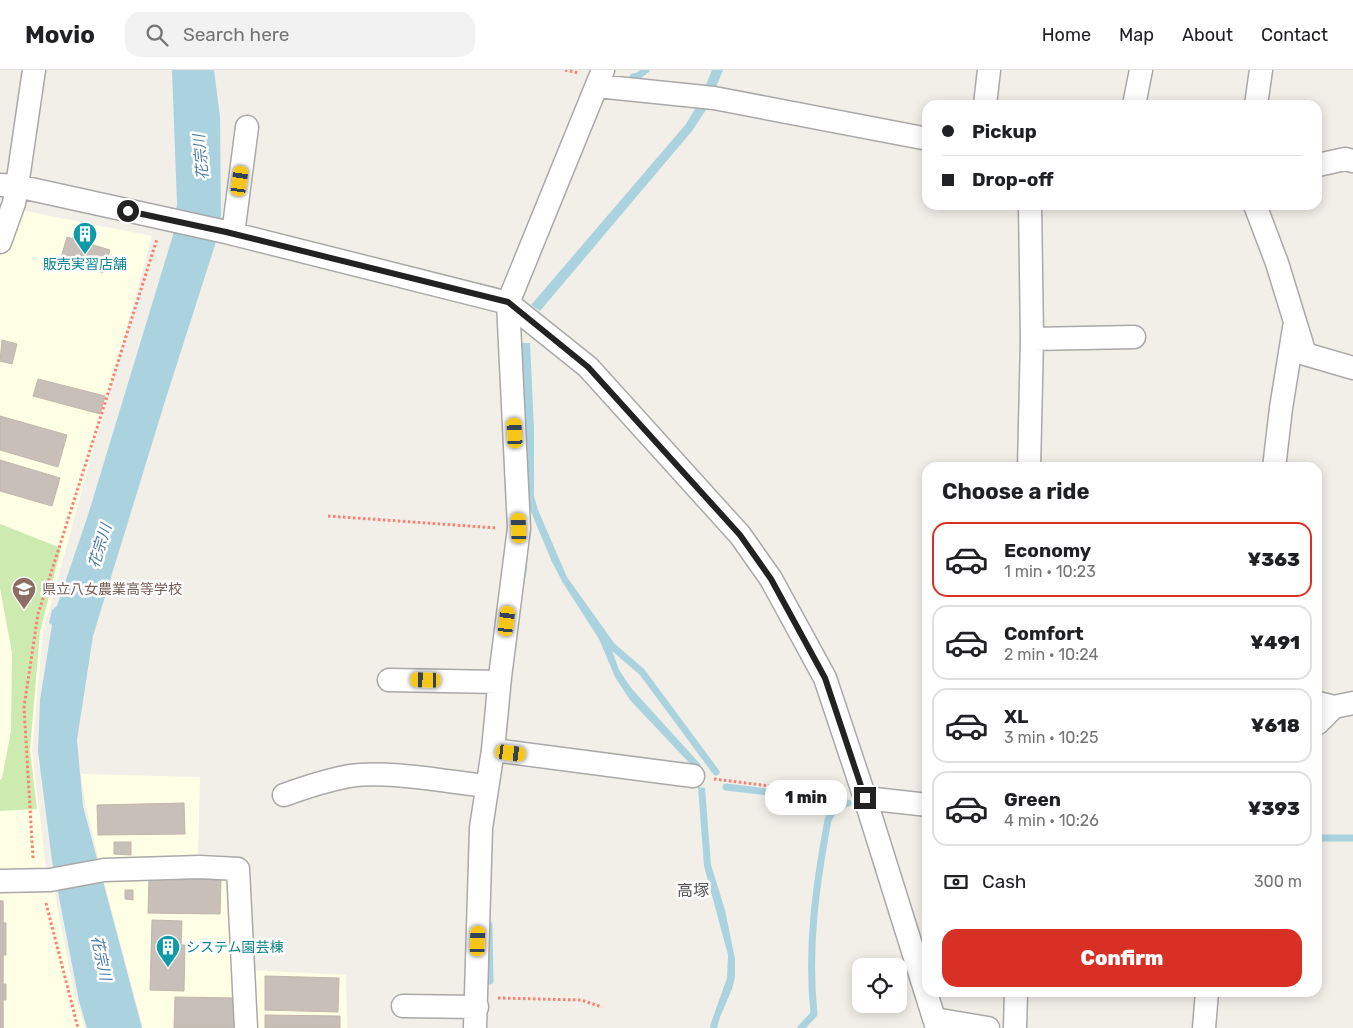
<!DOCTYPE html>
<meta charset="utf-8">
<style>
body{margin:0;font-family:Rubik,"Noto Sans JP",sans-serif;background:#f2f2f2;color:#202124;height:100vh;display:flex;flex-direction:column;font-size:19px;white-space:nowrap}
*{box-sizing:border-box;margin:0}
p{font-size:16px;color:#757577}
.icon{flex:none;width:28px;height:28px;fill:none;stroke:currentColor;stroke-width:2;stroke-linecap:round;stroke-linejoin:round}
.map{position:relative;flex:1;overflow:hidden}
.sheet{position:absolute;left:922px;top:392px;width:400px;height:535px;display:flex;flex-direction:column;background:#fff;border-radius:15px;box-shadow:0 2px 12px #0003}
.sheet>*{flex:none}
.guide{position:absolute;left:922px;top:30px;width:400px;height:110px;border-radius:15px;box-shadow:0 2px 12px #0003;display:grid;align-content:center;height:110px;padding:0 20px;background:#fff}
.controls{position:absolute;left:852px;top:888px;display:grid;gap:10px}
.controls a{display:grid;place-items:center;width:55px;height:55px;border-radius:10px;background:#fff;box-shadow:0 2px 12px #0003;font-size:25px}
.end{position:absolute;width:22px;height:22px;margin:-11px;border:6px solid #222;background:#fff;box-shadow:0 0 0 2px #fff}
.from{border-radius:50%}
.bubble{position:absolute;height:35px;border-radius:15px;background:#fff;box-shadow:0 2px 12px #0003;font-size:16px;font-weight:800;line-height:35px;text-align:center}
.car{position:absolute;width:15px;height:30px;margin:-15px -8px;border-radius:6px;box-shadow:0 0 4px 1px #0007;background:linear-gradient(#f5c518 24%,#345 0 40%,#f5c518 0 76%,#345 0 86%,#f5c518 0)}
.guide b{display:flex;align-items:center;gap:18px;height:48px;font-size:19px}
.guide b+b{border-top:1px solid #e0e0e0}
.guide i{width:12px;height:12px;background:#202124}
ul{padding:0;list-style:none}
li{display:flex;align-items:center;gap:15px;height:75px;margin:0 10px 8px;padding:0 10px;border:2px solid #e0e0e0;border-radius:15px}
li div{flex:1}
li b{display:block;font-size:19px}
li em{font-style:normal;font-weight:800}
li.active{border-color:#d93025}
li>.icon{width:45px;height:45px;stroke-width:1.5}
h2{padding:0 20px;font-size:22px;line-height:60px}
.pay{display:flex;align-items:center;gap:12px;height:55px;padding:0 20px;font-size:19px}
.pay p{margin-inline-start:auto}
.button{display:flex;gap:10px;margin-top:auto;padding:10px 20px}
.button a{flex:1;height:58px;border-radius:15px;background:#d93025;color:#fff;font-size:20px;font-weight:800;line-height:58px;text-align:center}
header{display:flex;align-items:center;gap:30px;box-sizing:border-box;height:70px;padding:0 25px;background:#fff;border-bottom:1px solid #e0e0e0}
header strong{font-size:24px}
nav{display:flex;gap:28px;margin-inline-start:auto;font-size:18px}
.search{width:350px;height:45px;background:#f2f2f2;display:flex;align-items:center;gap:12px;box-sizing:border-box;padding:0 18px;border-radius:15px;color:#757577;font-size:19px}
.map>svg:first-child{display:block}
.education{fill:#ffffe5}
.grass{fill:#cdebb0}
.water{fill:#aad3df}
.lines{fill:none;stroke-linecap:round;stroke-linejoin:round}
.stream{stroke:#aad3df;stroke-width:7}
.building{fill:#c7bfb8;stroke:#c4b6ab}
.minor-casing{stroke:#a9a9a9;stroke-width:25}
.path{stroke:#fa8072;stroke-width:3;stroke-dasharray:2.5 2.5;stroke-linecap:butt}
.minor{stroke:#fff;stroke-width:22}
.route{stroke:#222;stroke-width:6}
.labels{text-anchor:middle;stroke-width:5;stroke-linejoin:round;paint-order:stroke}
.culture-label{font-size:14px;fill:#0d838f;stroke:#fff}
.education-label{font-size:14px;fill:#785e54;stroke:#fff;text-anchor:start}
.water-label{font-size:15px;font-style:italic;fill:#4a7aab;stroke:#fff}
.quarter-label{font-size:16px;fill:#555;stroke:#fff}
</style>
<header>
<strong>Movio</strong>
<div class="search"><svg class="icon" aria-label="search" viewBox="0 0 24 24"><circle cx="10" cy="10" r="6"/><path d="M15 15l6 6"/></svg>Search here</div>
<nav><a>Home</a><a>Map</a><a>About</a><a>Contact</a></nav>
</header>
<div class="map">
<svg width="1353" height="958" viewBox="0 0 1353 958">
<rect width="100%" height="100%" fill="#f2efe9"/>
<path class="education" d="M 0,136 L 152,166 L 43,562 L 32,680 L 46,799 L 99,791 L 85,732 L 81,704 L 200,707 L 198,784 L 249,788 L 248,900 L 346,905 L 347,958 L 143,958 L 103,808 L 54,819 L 73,918 L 85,958 L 0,958 Z"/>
<path class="grass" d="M 0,454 L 61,478 L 40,562 L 30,680 L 37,739 L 0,741 L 0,710 L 2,708 L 11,661 L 12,583 L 0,518 Z"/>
<path class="water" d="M 172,0 L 214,0 L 220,47 L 221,149 L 215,175 L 166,328 L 93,566 L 77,670 L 83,736 L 142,958 L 87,958 L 79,931 L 52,791 L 38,681 L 40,630 L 52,555 L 49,553 L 52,540 L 57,536 L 88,445 L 173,165 L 177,134 Z
M 712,0 L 723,0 L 708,37 L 692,61 L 540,241 L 531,235 L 686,54 L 698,34 Z
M 522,273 L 530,273 L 534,358 L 534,426 L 538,440 L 567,507 L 614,573 L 611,577 L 619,600 L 632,619 L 701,695 L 695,699 L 630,630 L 615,607 L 599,569 L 563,513 L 552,492 L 529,437 L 527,499 L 517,551 L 525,383 Z
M 698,717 L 705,718 L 711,795 L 725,840 L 735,889 L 735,907 L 732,919 L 720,947 L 717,958 L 710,958 L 711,953 L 727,908 L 728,885 L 704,796 Z"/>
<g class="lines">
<path class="stream" d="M 633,7 L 638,6 L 646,0
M 606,571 L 642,602 L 716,702
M 726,717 L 827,729 L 832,733
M 1318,768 L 1353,768
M 489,855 L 490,911
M 801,958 L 814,944 C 807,878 816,815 828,750 C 833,740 836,736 848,733"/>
</g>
<path class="building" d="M 67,167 L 110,180 L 103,203 L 60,191 Z
M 2,270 L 17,274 L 12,294 L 0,291 Z
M 38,309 L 105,326 L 100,344 L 33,326 Z
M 0,346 L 67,365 L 58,397 L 0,380 Z
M 0,390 L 60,408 L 52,436 L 0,421 Z
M 184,733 L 185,764 L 98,765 L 97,735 Z
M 114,772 L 131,772 L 131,785 L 114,784 Z
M 149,807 L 221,809 L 220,844 L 148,843 Z
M 125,820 L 133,820 L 133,830 L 125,829 Z
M 0,831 L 3,831 L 3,958 L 0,958 Z
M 0,831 L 3,831 L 3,853 L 6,853 L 6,885 L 3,885 L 3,914 L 6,914 L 6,930 L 3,930 L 3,958 L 0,958 Z
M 152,850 L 182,851 L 181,875 L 185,875 L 184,921 L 150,920 Z
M 265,906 L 339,908 L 338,942 L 265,940 Z
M 175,927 L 236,928 L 235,958 L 174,958 Z
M 265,945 L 340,946 L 340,958 L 265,958 Z"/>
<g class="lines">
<defs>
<path id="minor" d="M 597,16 L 714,28 L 928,69
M 985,35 L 989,0
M 1134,35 L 1141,0
M 1256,35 L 1261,0
M 1318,95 L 1345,89 L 1353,91
M 0,115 L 17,116 L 226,162 L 508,233 L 588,297 L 740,465 L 771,509 L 825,608 L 865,728 L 937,958
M 1255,135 L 1277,193 L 1305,284 L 1353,298
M 233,164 L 247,57
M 0,172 L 14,133 L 17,116 L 34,0
M 1032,269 L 1134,267
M 1029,398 L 1032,269 L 1030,135
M 1274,398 L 1281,338 L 1294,258
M 389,610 L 499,612
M 1318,633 L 1334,637 L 1353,633
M 1318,653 L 1334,637
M 493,680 L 693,706
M 284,725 C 306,717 327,710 350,706 C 389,700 447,712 487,716
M 865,728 L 928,735
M 0,811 L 50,810 L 104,800 L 200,797 L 238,799 L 246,958
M 403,936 L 477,937
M 934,949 L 988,958
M 475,958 L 481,758 L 493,680 L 500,607 L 519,458 L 508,233 L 603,0
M 1015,958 L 1016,922
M 1204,958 L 1207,922"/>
</defs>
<use href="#minor" class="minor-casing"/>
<path class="path" d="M 565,0 L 579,3
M 328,446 L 497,458
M 714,709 L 842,725
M 33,788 L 24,637 L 38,544 L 157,169
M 46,833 L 78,958
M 498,928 L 581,930 L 602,937"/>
<use href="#minor" class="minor"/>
</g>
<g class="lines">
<path class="route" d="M 128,141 L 226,162 L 508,232 L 588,297 L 740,465 L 771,509 L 825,608 L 865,728"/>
</g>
<defs>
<symbol id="building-pin" viewBox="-11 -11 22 30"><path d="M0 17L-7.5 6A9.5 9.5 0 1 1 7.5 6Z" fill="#0f9aa8" stroke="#fff"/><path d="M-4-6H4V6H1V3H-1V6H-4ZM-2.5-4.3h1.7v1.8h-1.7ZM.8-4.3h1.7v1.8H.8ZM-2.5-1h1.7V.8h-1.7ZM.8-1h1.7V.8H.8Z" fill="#fff"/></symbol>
<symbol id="school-pin" viewBox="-11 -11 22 30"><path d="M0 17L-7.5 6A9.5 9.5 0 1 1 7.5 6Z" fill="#8d6e63" stroke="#fff"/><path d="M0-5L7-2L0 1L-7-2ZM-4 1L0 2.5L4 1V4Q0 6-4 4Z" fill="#fff"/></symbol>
</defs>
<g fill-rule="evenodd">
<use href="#building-pin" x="71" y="150" width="28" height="38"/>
<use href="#school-pin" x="10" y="505" width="28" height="38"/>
<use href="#building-pin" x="154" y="863" width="28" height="38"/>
</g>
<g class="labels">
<g class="culture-label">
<text x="85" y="199">販売実習店舗</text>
<text x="186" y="882" text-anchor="start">システム園芸棟</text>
</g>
<g class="education-label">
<text x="42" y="524">県立八女農業高等学校</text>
</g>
<g class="water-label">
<text transform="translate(201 87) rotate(-95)" y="5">花宗川</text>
<text transform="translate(100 476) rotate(-73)" y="5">花宗川</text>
<text transform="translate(101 888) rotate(78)" y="5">花宗川</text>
</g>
<g class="quarter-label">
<text x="693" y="826">高塚</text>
</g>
</g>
</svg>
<div class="controls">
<a><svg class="icon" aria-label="locate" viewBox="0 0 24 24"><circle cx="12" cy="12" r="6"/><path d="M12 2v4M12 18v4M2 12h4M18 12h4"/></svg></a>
</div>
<i class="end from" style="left:128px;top:141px"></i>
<i class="end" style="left:865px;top:728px"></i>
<div class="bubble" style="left:765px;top:710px;width:82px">1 min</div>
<i class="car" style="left:240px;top:111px;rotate:8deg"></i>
<i class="car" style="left:515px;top:363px;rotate:357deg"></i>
<i class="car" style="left:519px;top:458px;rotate:358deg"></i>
<i class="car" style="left:507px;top:551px;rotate:7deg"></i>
<i class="car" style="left:426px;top:610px;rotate:271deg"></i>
<i class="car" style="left:511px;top:683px;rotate:97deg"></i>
<i class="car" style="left:478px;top:871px;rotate:2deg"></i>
<div class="guide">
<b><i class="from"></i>Pickup</b>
<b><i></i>Drop-off</b>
</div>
<section class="sheet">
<h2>Choose a ride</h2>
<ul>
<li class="active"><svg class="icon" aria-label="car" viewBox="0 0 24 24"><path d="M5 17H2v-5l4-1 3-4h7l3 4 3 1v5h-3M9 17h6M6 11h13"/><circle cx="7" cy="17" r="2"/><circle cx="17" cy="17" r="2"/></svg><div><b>Economy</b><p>1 min · 10:23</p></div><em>¥363</em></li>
<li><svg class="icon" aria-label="car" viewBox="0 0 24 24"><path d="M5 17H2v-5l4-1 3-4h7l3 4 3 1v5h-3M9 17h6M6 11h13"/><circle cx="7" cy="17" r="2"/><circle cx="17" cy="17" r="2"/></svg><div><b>Comfort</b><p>2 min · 10:24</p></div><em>¥491</em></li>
<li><svg class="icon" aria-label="car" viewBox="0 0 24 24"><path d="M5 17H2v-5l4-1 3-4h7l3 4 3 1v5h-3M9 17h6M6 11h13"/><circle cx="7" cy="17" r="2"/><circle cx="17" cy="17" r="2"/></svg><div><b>XL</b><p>3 min · 10:25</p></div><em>¥618</em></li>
<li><svg class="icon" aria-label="car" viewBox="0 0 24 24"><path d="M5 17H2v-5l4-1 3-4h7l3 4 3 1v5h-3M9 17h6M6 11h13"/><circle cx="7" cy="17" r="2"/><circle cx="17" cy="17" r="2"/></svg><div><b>Green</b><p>4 min · 10:26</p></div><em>¥393</em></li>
</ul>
<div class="pay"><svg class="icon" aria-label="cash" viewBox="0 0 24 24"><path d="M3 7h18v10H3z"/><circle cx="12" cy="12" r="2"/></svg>Cash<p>300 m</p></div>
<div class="button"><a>Confirm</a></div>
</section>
</div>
